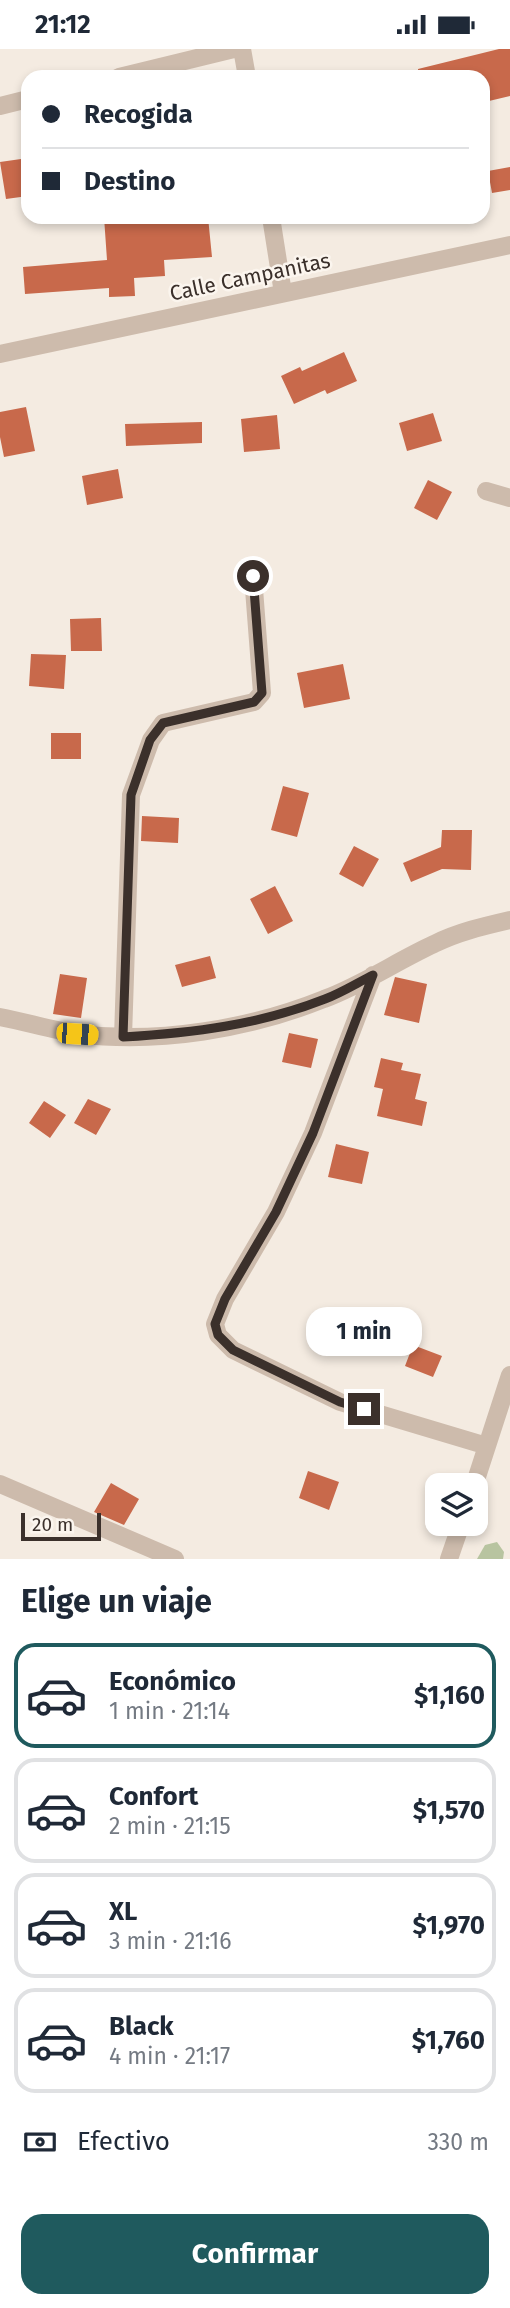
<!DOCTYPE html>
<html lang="es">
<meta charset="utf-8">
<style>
body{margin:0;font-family:"Fira Sans",sans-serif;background:#f6f6f7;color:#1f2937;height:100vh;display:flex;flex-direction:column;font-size:26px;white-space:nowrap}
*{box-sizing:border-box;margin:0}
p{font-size:23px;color:#747a83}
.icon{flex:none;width:38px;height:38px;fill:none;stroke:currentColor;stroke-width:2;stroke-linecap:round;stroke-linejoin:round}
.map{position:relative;height:1510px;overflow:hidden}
.side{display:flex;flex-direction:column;background:#fff;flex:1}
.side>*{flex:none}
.top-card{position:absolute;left:21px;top:21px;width:469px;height:154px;border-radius:21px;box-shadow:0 4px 10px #0003;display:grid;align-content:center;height:154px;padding:0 21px;background:#fff}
.fabs{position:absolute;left:425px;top:1424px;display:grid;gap:14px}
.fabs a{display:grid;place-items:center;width:63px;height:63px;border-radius:14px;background:#fff;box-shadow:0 4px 10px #0003;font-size:35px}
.scale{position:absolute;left:21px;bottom:18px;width:80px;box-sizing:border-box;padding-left:7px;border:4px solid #3b302b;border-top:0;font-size:19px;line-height:24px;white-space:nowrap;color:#3b302b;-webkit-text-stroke:5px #fbf5ee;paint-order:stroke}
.end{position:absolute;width:32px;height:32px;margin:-16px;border:9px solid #3b302b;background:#fff;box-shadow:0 0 0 4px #fff}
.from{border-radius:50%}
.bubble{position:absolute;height:49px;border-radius:21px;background:#fff;box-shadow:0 4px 10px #0003;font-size:23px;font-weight:700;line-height:49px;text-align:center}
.car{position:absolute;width:21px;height:42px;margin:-21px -10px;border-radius:9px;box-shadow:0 0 5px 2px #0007;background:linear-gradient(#f5c518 24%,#345 0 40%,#f5c518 0 76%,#345 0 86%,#f5c518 0)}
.top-card b{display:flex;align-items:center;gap:24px;height:66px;font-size:26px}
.top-card b+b{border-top:2px solid #e0e1e3}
.top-card i{width:18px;height:18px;background:#1f2937}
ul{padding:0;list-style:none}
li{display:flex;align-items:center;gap:21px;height:105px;margin:0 14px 10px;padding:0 7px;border:4px solid #e0e1e3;border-radius:21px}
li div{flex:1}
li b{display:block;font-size:26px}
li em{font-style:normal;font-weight:700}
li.on{border-color:#1f5a5e}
li>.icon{width:63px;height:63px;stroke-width:1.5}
h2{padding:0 21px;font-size:32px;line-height:84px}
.pay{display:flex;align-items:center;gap:18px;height:77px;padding:0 21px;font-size:26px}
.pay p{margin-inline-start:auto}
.primary-button{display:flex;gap:14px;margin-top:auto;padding:14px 21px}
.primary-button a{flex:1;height:80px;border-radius:21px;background:#1f5a5e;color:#fff;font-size:28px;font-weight:700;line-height:80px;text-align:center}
.status{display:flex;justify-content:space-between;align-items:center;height:49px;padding:0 35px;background:#fff;direction:ltr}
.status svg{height:19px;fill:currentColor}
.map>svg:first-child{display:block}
.green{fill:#b8c4a0}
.building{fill:#c8694b}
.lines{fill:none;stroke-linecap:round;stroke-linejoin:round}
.minor{stroke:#cdbbac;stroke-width:18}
.route{stroke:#3b302b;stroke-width:9}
.labels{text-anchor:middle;stroke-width:5;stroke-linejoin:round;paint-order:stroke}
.street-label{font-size:21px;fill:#3b302b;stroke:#fbf5ee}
</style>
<div class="status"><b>21:12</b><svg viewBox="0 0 49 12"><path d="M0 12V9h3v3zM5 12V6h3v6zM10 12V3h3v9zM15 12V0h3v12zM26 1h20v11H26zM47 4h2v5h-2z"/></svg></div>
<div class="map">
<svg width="510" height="1510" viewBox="0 0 510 1510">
<rect width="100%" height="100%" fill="#f4ebe1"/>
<path class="green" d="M 497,1493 L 504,1503 L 503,1510 L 477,1510 L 485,1496 Z"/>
<path class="building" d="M 499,0 L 510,0 L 510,47 L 489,52 L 486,42 L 483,43 L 483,28 L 418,28 L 418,20 Z
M 28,109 L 28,147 L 6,150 L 0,113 Z
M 510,118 L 510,141 L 492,144 L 488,122 Z
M 104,168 L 208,168 L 212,208 L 164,211 L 165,227 L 134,229 L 135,247 L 109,248 L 109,239 L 25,245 L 23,218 L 107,211 Z
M 344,303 L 357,332 L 327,345 L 325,341 L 294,355 L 281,327 L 300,318 L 302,322 Z
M 26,358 L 35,402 L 4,408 L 0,388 L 0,363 Z
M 433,364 L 442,392 L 407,402 L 399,374 Z
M 277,366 L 280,400 L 244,403 L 241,370 Z
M 202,373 L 202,394 L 126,397 L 125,375 Z
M 118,420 L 123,449 L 87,456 L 82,427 Z
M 428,431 L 452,443 L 437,471 L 414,459 Z
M 101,569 L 102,602 L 71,602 L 70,570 Z
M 31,605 L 66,606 L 64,640 L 29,637 Z
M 343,615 L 350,650 L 304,659 L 297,624 Z
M 51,684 L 81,684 L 81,710 L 51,710 Z
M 283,737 L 309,744 L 297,788 L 271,781 Z
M 142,767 L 179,769 L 178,794 L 141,792 Z
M 442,781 L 472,781 L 471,821 L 442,820 L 411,833 L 403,814 L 441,798 Z
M 354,797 L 379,810 L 363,838 L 339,825 Z
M 275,837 L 293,872 L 268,885 L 250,850 Z
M 210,907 L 216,929 L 182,938 L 175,916 Z
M 60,925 L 87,929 L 81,969 L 53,965 Z
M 395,928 L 427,935 L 419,974 L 384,966 Z
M 289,984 L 318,990 L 311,1019 L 282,1013 Z
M 381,1009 L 403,1014 L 401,1021 L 421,1025 L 415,1050 L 427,1053 L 422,1077 L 377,1067 L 383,1040 L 374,1038 Z
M 88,1050 L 111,1060 L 96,1086 L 74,1074 Z
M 44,1052 L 66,1066 L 50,1089 L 29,1074 Z
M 336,1095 L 369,1103 L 362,1135 L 328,1128 Z
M 413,1296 L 442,1307 L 433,1328 L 405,1317 Z
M 308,1422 L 339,1433 L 329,1461 L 299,1449 Z
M 111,1434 L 139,1450 L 124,1476 L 94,1463 Z"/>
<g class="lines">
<path class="minor" d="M 242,0 L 247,28
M 119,28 L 234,0
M 0,57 L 28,50
M 271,168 L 283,244
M 0,305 L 510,196
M 486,442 L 510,449
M 373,926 L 313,1084 L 276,1163 L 225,1250 L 215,1275 L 218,1286 L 233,1301 L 340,1353 L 487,1397
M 0,968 C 26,973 52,981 78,985 C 159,995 249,980 324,950 C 362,936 397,912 434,895 C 458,883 484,877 510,871
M 123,988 L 131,746 L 151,691 L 163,674 L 254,653 L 262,644 L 253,527
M 0,1435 L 175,1510
M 474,1437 L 510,1326
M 449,1510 L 461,1475"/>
</g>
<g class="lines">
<path class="route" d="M 253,527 L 262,644 L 254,653 L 163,674 L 150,691 L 131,746 L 123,988 C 192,984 259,976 325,950 C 341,944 357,934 373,926 L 313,1084 L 276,1163 L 225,1250 L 215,1275 L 218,1286 L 233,1301 L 340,1353 L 364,1360"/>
</g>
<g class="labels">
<g class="street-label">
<text transform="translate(250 228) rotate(-12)" y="7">Calle Campanitas</text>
</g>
</g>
</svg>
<div class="fabs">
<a><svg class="icon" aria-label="layers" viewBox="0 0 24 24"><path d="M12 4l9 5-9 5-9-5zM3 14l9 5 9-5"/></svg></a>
</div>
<div class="scale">20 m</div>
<i class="end from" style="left:253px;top:527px"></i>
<i class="end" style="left:364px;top:1360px"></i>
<div class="bubble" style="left:306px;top:1258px;width:116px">1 min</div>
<i class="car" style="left:77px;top:985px;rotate:94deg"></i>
<div class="top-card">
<b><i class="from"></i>Recogida</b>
<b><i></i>Destino</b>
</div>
</div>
<section class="side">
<h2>Elige un viaje</h2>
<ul>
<li class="on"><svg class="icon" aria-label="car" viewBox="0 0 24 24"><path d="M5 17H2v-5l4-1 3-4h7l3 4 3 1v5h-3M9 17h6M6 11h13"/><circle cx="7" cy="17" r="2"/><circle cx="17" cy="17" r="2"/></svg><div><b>Económico</b><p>1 min · 21:14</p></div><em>$1,160</em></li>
<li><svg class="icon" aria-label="car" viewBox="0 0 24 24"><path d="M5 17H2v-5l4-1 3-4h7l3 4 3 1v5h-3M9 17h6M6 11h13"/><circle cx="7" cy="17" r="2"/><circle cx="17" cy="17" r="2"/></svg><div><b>Confort</b><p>2 min · 21:15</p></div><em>$1,570</em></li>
<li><svg class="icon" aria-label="car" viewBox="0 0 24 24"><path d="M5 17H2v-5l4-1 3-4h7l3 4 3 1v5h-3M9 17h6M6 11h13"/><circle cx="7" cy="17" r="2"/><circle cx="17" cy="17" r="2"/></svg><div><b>XL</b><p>3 min · 21:16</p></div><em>$1,970</em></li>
<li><svg class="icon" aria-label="car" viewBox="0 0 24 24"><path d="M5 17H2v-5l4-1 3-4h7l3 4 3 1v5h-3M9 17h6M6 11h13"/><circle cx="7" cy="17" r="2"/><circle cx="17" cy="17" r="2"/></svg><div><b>Black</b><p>4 min · 21:17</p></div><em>$1,760</em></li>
</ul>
<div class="pay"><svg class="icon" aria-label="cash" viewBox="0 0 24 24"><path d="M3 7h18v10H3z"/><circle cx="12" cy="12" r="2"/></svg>Efectivo<p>330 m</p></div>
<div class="primary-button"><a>Confirmar</a></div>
</section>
